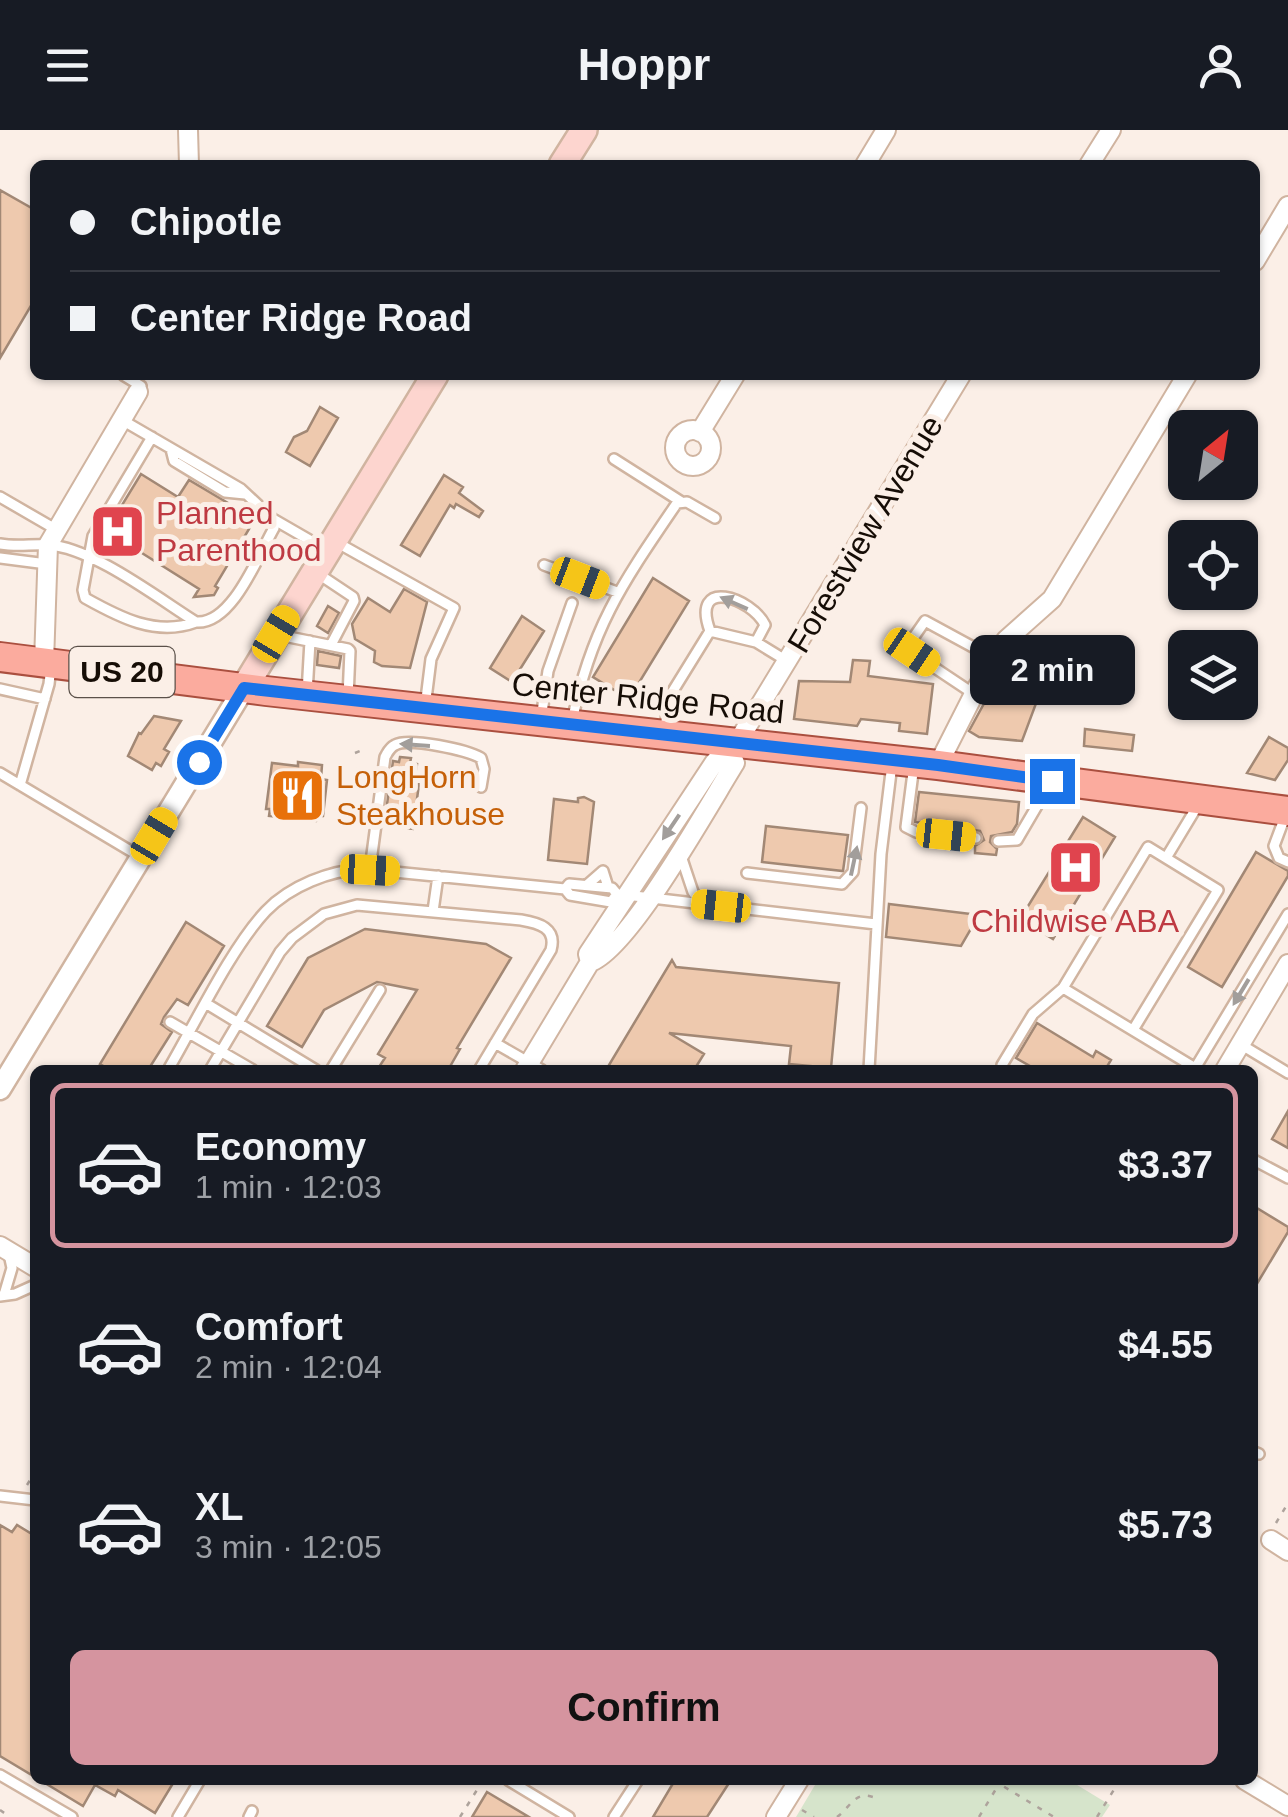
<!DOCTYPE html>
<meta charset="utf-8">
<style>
body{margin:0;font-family:Arial,sans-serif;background:#242831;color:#f1f3f6;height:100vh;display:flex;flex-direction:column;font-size:38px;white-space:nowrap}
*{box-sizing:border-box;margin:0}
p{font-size:32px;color:#9ea1a6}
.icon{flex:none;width:55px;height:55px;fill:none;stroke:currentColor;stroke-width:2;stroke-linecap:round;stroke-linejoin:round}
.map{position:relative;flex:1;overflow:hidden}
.details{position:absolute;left:30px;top:935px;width:1228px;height:720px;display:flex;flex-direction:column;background:#171b24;border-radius:15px;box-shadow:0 2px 8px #0004}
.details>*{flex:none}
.banner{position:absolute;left:30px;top:30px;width:1230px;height:220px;border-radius:15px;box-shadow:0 2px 8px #0004;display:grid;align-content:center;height:220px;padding:0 40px;background:#171b24}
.needle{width:65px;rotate:30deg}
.fabs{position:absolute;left:1168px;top:280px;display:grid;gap:20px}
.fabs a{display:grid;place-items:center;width:90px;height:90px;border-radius:15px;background:#171b24;box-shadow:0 2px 8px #0004;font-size:50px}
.end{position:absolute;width:45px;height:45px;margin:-22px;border:12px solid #1a73e8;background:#fff;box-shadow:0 0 0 5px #fff}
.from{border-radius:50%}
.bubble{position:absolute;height:70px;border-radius:15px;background:#171b24;box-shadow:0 2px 8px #0004;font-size:32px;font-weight:700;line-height:70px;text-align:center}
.car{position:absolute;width:30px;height:60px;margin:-30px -15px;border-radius:12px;box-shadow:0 0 8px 2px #0007;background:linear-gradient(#f5c518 24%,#345 0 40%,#f5c518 0 76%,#345 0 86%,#f5c518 0)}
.banner b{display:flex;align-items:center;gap:35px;height:95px;font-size:38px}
.banner b+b{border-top:2px solid #363941}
.banner i{width:25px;height:25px;background:#f1f3f6}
ul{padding:18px 0 0;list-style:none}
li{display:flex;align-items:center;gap:30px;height:165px;margin:0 20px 15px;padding:0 20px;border:5px solid transparent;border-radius:15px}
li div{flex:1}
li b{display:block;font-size:38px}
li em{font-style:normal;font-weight:700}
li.on{border-color:#d5949f}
li>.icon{width:90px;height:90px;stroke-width:1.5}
.action{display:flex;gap:20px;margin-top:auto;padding:20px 40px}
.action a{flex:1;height:115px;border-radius:15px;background:#d5949f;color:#111;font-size:40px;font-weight:700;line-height:115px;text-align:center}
header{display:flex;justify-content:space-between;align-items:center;height:130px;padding:0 40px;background:#171b24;font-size:45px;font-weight:700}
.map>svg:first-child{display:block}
.green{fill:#d6e4cb}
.building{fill:#eec9ae;stroke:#a28875;stroke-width:2.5}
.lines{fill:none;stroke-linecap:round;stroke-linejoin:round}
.service-casing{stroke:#d0b4a0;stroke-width:14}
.minor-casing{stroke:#d0b4a0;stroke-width:22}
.tertiary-casing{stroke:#d0b4a0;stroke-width:25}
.secondary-casing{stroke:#d0b4a0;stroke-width:30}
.primary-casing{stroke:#aa4f3f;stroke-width:32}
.path{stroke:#aea39c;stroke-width:2.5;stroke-dasharray:5 8;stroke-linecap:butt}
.service{stroke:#fff;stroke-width:9}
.minor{stroke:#fff;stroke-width:18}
.tertiary{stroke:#fff;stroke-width:20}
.secondary{stroke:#fdd5cf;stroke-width:25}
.primary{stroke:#fbab9e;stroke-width:28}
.oneway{fill:#a29e9b}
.route{stroke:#1a73e8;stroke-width:12}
.labels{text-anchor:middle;stroke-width:10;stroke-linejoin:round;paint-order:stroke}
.shield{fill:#fbefe7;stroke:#5b514a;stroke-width:2.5}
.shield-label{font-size:30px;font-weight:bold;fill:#160d06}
.health-label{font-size:32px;fill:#be3a42;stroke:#fbefe7;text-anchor:start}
.street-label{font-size:32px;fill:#160d06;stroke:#fbefe7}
.food-label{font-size:32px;fill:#c56008;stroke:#fbefe7;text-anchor:start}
</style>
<header><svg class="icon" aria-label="menu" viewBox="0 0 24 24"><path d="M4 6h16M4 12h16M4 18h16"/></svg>Hoppr<svg class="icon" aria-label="person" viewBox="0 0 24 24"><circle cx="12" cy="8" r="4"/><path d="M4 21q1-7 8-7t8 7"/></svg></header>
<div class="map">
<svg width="1288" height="1687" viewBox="0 0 1288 1687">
<rect width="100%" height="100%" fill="#fbefe7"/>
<path class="green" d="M 818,1650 L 1069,1650 L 1110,1675 L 1102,1687 L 796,1687 Z"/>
<path class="building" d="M 0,60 L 35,80 L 35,169 L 0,228 Z
M 320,277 L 338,288 L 310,336 L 286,322 L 294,307 L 307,301 Z
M 141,344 L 178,367 L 189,350 L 255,389 L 215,456 L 218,458 L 214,465 L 194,467 L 199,459 L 110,403 L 108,398 Z
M 444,345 L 463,357 L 459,363 L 483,381 L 479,387 L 456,374 L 454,378 L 450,375 L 420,426 L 401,415 Z
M 653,448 L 689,471 L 629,569 L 593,547 Z
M 404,459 L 427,472 L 410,538 L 382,536 L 374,532 L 375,521 L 355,509 L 352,494 L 368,468 L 390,482 Z
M 328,476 L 339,483 L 328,503 L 317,496 Z
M 522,486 L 544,501 L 512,552 L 490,538 Z
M 318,521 L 341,526 L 339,538 L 317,535 Z
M 853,530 L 870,531 L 868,546 L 933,554 L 927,604 L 899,601 L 900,593 L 861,589 L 857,596 L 794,589 L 799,551 L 850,552 Z
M 1004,537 L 1041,560 L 1022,611 L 979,607 L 969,601 Z
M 154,586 L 181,591 L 164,619 L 169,622 L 161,636 L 156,633 L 152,640 L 128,626 L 139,603 L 141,604 Z
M 1085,599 L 1134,605 L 1132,621 L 1084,616 Z
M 1269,607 L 1288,618 L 1288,630 L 1275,650 L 1247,643 Z
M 400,627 L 411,628 L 410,633 L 417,634 L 415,654 L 419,654 L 413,699 L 384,696 L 393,631 L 399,632 Z
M 298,632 L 322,635 L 321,649 L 327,650 L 323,686 L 317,686 L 316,691 L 269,686 L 270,679 L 266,679 L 272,633 L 298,636 Z
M 919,662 L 1019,672 L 1017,694 L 1012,702 L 991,706 L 990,712 L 997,719 L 996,725 L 975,723 L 975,716 L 984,710 L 980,701 L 915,692 Z
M 584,667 L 594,672 L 587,734 L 548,730 L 554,669 L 578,672 L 578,668 Z
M 1083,687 L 1115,707 L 1053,809 L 1020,789 Z
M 766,696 L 848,705 L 843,741 L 762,732 Z
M 1256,722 L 1288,741 L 1288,746 L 1222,857 L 1188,837 Z
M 889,774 L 979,785 L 961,816 L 886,807 Z
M 186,792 L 224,816 L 188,875 L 177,869 L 164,887 L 161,894 L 172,902 L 148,940 L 110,940 L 100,934 Z
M 365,799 L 486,814 L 511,828 L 457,918 L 460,919 L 448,940 L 377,940 L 385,928 L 378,924 L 417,860 L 377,852 L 324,880 L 302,917 L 267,896 L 308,828 Z
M 672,830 L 676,837 L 839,853 L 831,938 L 789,934 L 791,916 L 669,903 L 704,924 L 694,940 L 606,940 Z
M 1037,893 L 1093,927 L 1096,921 L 1111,930 L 1105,940 L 1037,940 L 1016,928 Z
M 1288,981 L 1288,1018 L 1272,1009 Z
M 1252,1075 L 1288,1097 L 1288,1102 L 1252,1162 Z
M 0,1395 L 12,1402 L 17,1395 L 35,1406 L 35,1647 L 0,1626 Z
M 40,1650 L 175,1650 L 155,1683 L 118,1660 L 115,1666 L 95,1655 L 83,1676 Z
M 675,1650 L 731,1650 L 707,1687 L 653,1687 Z
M 487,1662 L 529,1687 L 472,1687 Z"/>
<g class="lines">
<defs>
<path id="service" d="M 123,245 L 141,256
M 122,290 L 241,359 L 273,389 L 325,419
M 152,307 L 93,406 L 83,460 L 85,468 C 119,487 156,507 196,492
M 171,319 L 174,331 L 225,362 L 245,364
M 614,329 L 680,371
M 0,367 L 57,400
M 336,412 L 454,478 L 431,529 L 425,577
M 0,414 C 17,417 31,414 48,415 C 92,417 159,469 196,492 C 232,495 258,426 274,398 L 273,389
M 0,428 L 47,434
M 544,435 L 617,462
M 317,443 L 353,467 L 354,471 L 331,515
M 710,501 C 690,446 752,468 765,495 L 756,512
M 279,505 L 348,519 L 350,521 L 348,567
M 0,559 L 45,569
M 307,563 L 310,511
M 974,564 L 911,522 L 909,514 L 925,491 L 995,529
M 541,589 L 548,541 L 572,473
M 572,592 C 591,497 624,451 677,373 L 687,372 L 715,388
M 665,603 L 668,569 L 710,501 L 756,512 L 787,531
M 914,635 L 906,697 L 916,702 L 976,708
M 0,643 L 139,726
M 20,655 L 49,554 L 51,536
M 1286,684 L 1274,716 L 1279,728 L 1288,732
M 998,711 L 1017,710 L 1051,652
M 681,726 L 693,762 L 701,774
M 1166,728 L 1198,675
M 370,739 L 385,627 C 388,622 389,618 395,615 C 409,607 467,620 481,628 L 484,639 L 481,657
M 747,743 L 842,754 L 853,742 L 861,678
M 587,755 L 603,741 L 608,757
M 617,764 L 611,772 L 570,765 L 565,759 L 569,754 L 612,758 L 617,764 L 876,794
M 433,781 L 438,746
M 1063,858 L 1197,939
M 207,874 L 316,940
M 170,892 L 253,940
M 495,913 L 542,940
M 1240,914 L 1288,943
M 1002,935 L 1033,884 L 1063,858 L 1148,717 L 1218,760 L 1133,900
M 168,940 C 195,894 231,818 266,781 C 290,756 330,740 364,739 L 565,759
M 210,940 L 280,822 L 292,808 L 324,784 L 357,775 L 521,790 C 539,793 557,798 551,820 L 479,940
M 331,940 L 380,860
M 869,940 L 881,724 L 892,634
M 1194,940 L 1288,784
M 1252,1029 L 1288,1048
M 4,1165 L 12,1138 L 9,1124
M 0,1166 L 15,1164 L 35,1155
M 1252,1321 L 1259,1324
M 0,1366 L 35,1370
M 0,1645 L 72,1687
M 508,1650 L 569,1687
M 178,1687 L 200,1650
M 249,1687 L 252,1681
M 614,1687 L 638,1650"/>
<path id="minor" d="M 188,0 L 189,35
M 865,35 L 886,0
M 1089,35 L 1111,0
M 1255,131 L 1288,76
M675 318a18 18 0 1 1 36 0a18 18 0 1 1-36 0Z
M 700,302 L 735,245
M 44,532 L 48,415 L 138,262
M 731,623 L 735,633 C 711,671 628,821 590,832 L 588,824 L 714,633 L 721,625 L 731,623 L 737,613 L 961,245
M 938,635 L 978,556 L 1006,510 L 1052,469 L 1187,245
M 525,940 L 590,832
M 1225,940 L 1288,834
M 0,1116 L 35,1137
M 1271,1410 L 1288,1421
M 1245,1650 L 1288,1676
M 776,1687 L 799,1650"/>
<path id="tertiary" d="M 0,959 L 244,558"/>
<path id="secondary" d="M 562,35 L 584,0
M 244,558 L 435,245"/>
<path id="primary" d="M 0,527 L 266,561 L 938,635 L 1288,681"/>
</defs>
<use href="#service" class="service-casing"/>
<use href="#minor" class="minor-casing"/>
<use href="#tertiary" class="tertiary-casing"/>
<use href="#secondary" class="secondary-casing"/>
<use href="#primary" class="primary-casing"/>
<path class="path" d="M 355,623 L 367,618
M 27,1355 L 35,1342
M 1276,1393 L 1288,1373
M 1252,1431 L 1258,1422
M 993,1650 L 1054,1687
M 0,1680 L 10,1687
M 802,1680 L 814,1687
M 460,1687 L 482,1652
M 837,1687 C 851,1677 854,1661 873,1667
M 979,1687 L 999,1654
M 1097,1687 L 1120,1650"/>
<use href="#service" class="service"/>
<use href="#minor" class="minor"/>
<use href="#tertiary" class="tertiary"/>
<use href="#secondary" class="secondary"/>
<use href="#primary" class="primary"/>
</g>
<defs><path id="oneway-solid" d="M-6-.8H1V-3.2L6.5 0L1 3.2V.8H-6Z" transform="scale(2.5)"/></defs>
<g class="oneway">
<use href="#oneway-solid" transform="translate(734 473) rotate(-156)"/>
<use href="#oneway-solid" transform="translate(415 615) rotate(-176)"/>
<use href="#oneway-solid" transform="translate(671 697) rotate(124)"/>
<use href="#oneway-solid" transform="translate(854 731) rotate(-78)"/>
<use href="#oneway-solid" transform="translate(1241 862) rotate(121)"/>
</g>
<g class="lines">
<path class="route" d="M 199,632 L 244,558 L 938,635 L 1052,651"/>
</g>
<defs>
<symbol id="hospital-square" viewBox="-11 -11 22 22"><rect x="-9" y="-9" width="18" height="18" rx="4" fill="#e0444e" stroke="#fbefe7"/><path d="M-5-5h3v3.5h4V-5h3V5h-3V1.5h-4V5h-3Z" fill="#fff"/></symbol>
<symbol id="restaurant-square" viewBox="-11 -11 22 22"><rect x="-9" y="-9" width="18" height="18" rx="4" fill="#e8710a" stroke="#fbefe7"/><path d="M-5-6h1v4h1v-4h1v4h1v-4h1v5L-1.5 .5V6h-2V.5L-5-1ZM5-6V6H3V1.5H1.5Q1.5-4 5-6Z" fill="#fff"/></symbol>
</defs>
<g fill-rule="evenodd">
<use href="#hospital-square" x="86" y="370" width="63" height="63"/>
<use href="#restaurant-square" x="266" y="634" width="63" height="63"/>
<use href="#hospital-square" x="1044" y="706" width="63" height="63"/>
</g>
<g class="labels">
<rect class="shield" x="69.5" y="517" width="105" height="50" rx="8"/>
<g class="shield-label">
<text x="122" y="552">US 20</text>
</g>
<g class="health-label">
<text x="156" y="394">Planned<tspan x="156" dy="37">Parenthood</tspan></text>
<text x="1075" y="802" text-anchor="middle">Childwise ABA</text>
</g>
<g class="street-label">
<text transform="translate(865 404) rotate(-59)" y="11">Forestview Avenue</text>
<text transform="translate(648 568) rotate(6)" y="11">Center Ridge Road</text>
</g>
<g class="food-label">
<text x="336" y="658">LongHorn<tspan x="336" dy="37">Steakhouse</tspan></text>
</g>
</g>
</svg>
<div class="fabs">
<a><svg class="needle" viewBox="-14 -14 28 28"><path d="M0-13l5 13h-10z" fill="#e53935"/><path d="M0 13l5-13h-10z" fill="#9ea1a6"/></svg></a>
<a><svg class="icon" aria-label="locate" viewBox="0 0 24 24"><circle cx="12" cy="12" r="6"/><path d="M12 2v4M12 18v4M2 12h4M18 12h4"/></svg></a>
<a><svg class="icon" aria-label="layers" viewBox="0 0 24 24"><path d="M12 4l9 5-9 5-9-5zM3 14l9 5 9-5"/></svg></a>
</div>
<i class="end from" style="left:199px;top:632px"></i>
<i class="end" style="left:1052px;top:651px"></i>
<div class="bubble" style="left:970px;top:505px;width:165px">2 min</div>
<i class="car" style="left:580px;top:448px;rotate:111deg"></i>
<i class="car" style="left:276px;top:504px;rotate:31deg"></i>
<i class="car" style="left:912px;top:522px;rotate:124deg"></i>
<i class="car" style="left:946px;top:705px;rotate:96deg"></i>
<i class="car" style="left:154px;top:706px;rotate:31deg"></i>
<i class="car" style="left:370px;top:740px;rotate:93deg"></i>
<i class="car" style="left:721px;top:776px;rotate:276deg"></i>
<div class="banner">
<b><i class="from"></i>Chipotle</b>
<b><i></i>Center Ridge Road</b>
</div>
<section class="details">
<ul>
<li class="on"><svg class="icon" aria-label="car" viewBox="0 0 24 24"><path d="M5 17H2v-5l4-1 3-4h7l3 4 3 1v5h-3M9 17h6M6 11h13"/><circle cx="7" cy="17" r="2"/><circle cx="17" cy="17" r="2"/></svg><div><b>Economy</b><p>1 min · 12:03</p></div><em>$3.37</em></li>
<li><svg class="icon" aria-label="car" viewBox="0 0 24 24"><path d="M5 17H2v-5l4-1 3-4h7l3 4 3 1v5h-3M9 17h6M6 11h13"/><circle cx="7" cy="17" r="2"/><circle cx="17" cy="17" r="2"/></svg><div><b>Comfort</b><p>2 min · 12:04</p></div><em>$4.55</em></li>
<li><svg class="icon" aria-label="car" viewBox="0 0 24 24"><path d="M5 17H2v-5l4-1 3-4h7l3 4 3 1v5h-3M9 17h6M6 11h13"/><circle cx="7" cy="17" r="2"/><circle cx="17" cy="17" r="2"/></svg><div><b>XL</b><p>3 min · 12:05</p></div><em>$5.73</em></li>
</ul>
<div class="action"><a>Confirm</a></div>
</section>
</div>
